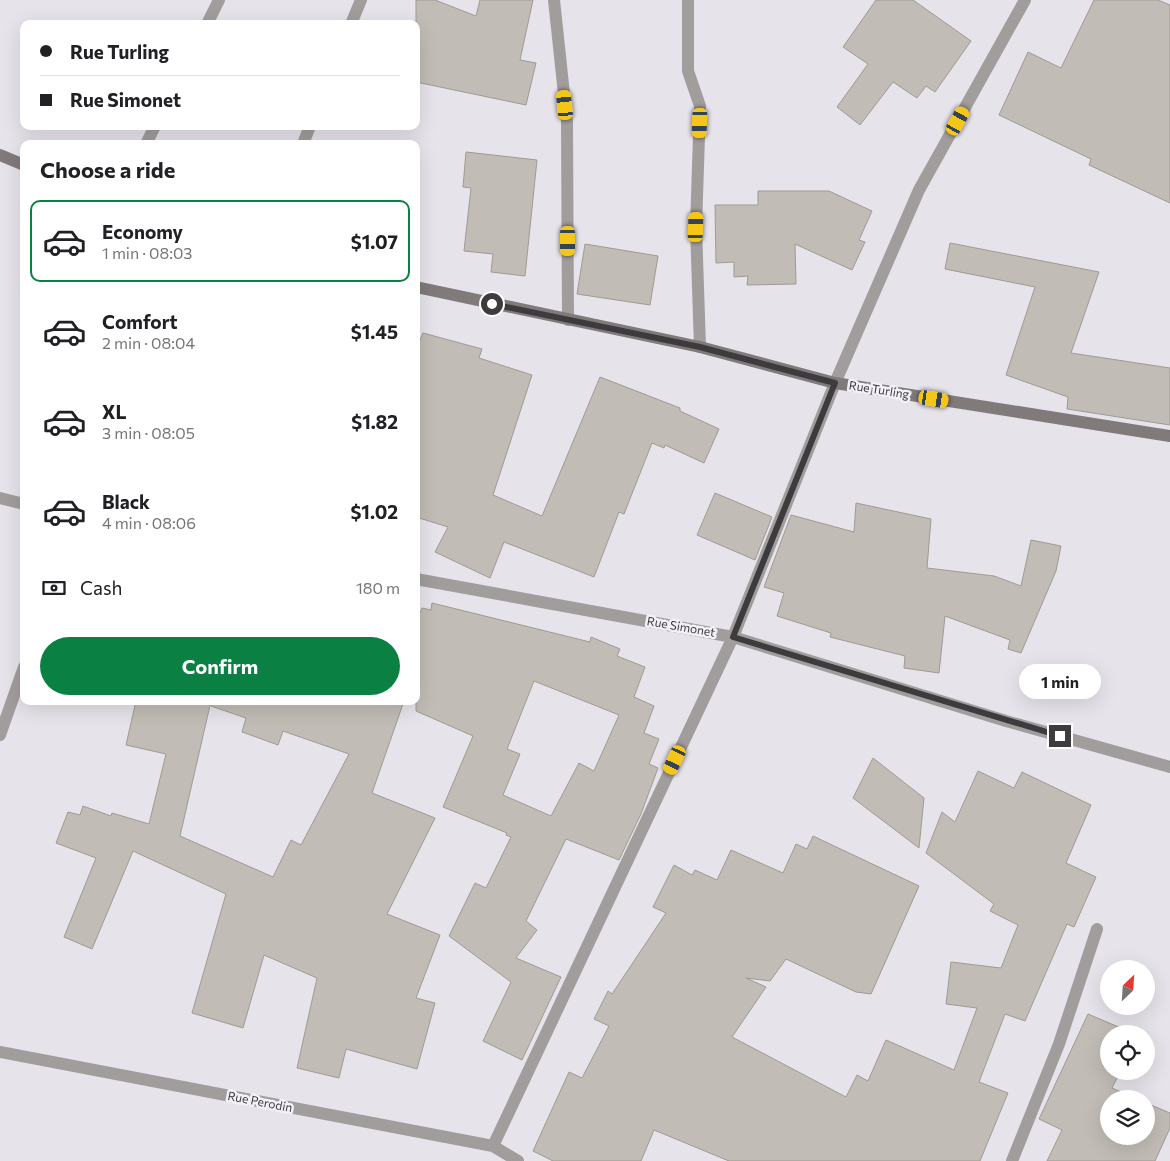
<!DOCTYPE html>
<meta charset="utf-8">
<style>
body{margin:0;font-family:Commissioner,sans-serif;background:#f6f6f6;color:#202124;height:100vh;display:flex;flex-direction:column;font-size:19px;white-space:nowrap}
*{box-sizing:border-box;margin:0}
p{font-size:16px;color:#757577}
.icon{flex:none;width:28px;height:28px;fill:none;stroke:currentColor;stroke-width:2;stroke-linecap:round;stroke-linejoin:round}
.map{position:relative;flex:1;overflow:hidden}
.side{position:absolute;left:20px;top:140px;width:400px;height:565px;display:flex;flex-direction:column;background:#fff;border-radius:10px;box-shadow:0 5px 20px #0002}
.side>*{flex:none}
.guide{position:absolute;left:20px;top:20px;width:400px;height:110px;border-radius:10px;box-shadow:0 5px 20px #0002;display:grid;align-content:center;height:110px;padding:0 20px;background:#fff}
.needle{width:32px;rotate:25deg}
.controls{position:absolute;left:1100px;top:960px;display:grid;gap:10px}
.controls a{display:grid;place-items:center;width:55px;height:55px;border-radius:50%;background:#fff;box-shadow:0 5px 20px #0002;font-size:25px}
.end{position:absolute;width:22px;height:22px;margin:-11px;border:6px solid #3d3b3e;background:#fff;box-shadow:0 0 0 2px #fff}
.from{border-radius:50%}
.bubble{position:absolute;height:35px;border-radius:18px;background:#fff;box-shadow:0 5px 20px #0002;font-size:16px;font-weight:700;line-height:35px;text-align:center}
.car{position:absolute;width:15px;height:30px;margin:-15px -8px;border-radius:6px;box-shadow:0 0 4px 1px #0007;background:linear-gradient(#f5c518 24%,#345 0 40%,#f5c518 0 76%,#345 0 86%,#f5c518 0)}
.guide b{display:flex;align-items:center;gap:18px;height:48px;font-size:19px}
.guide b+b{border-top:1px solid #e0e0e0}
.guide i{width:12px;height:12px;background:#202124}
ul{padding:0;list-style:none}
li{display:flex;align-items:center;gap:15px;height:82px;margin:0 10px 8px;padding:0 10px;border:2px solid transparent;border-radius:10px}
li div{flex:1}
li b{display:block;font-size:19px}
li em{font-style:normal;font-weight:700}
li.on{border-color:#0b8043}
li>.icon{width:45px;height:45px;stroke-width:1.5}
h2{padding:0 20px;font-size:22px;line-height:60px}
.pay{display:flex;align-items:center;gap:12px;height:55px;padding:0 20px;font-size:19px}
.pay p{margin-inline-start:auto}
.action{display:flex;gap:10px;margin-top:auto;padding:10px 20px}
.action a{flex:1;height:58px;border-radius:30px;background:#0b8043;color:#fff;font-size:20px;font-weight:700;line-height:58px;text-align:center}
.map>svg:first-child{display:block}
.building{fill:#c1bcb5;stroke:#9f9a94;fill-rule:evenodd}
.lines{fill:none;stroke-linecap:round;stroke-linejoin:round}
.street{stroke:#a19d9c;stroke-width:12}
.secondary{stroke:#807a7a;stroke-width:12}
.route{stroke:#3d3b3e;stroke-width:6}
.labels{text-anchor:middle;stroke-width:5;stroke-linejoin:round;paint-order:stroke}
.street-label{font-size:12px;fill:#3d3b3e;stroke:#f3f0f8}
</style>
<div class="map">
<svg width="1170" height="1161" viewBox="0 0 1170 1161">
<rect width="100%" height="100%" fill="#e6e3ea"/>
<path class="building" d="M 416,0 L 435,0 L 476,16 L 480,0 L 533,0 L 520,60 L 536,63 L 526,105 L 416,82 Z
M 876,0 L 913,0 L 971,41 L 935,92 L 926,86 L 917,98 L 893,82 L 860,125 L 837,107 L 868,64 L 843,47 Z
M 1094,0 L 1158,0 L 1170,5 L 1170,203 L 1089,165 L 1091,159 L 999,115 L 1028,52 L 1061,68 Z
M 466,152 L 537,160 L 525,276 L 491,272 L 493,254 L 464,251 L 471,188 L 463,187 Z
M 758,191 L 829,191 L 872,211 L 859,240 L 865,242 L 852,270 L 795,244 L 796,284 L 747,285 L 748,276 L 734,277 L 734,262 L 716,263 L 715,205 L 758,205 Z
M 950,243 L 1099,272 L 1071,353 L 1170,368 L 1170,425 L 1067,409 L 1068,397 L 1006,375 L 1035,287 L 945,269 Z
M 585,244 L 658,256 L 650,305 L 577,294 Z
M 423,333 L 482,349 L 479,358 L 532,375 L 493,495 L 542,516 L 600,377 L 680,408 L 680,411 L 719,429 L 704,463 L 665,445 L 664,448 L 652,443 L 624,514 L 619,512 L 594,577 L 504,542 L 490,578 L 435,552 L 448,527 L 416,517 L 416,349 Z
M 715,493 L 772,517 L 755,560 L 697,535 Z
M 856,503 L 931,519 L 927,568 L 994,576 L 1021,586 L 1031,540 L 1061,546 L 1056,571 L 1021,653 L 1008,649 L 1010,640 L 945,616 L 939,673 L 904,668 L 905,656 L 830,637 L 831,633 L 777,616 L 784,593 L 764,587 L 791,515 L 854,532 Z
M 432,603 L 590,642 L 591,637 L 620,649 L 617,656 L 645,667 L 634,697 L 654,706 L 644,733 L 659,739 L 649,764 L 658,768 L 641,814 L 619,860 L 566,839 L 526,921 L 537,930 L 516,958 L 561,977 L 522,1060 L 483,1041 L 511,982 L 449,936 L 475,883 L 486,888 L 511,837 L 506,835 L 507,833 L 443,807 L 473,736 L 416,711 L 416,612 L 420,613 L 422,608 L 431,610 ZM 534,681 L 619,715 L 594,771 L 579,763 L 551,816 L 503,795 L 520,754 L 507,749 Z
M 136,701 L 211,701 L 180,836 L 273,877 L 291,840 L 301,845 L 349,754 L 283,731 L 278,745 L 242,732 L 246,718 L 211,706 L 212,701 L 404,701 L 372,793 L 435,818 L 387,914 L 440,935 L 416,998 L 435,1003 L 417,1069 L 346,1049 L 339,1078 L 297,1068 L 317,978 L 264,955 L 243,1028 L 192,1013 L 226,894 L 133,851 L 92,949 L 64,937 L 96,858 L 56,843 L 68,812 L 80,815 L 83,806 L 111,816 L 112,813 L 149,824 L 166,754 L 126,745 Z
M 873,758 L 924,798 L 919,848 L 853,798 Z
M 978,771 L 1014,788 L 1022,772 L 1091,805 L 1066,863 L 1096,877 L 1074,927 L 1067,924 L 1025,1021 L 1005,1014 L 979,1082 L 1008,1093 L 980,1161 L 729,1161 L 654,1130 L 641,1161 L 553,1161 L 533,1151 L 569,1072 L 582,1078 L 609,1026 L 594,1019 L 608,991 L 612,994 L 666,913 L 653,907 L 674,865 L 692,875 L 695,870 L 717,880 L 731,850 L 783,873 L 796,844 L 807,849 L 813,836 L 919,886 L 871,994 L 856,992 L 786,959 L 770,981 L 746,978 L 766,987 L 732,1037 L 846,1097 L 857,1075 L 868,1081 L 886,1040 L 954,1070 L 977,1008 L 946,1004 L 951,962 L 1001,968 L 1018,925 L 990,911 L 994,904 L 926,853 L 942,812 L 955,822 Z
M 1088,1014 L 1121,1028 L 1118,1034 L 1109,1034 L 1109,1056 L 1104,1066 L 1109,1068 L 1109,1071 L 1119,1074 L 1112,1088 L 1137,1099 L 1109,1099 L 1109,1136 L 1146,1136 L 1146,1103 L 1170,1113 L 1170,1128 L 1155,1161 L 1047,1161 L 1062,1130 L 1039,1119 Z"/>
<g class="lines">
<path class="street" d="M 554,0 L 567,122 L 568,320
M 688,0 L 688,71 L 700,106 L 696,227 L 700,347
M 207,24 L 219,0
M 351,24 L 361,0
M 146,144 L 155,126
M 303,144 L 310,126
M 0,498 L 24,504
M 416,579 L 733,637 L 1006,721 L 1170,767
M 0,735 L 24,667
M 0,1052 L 493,1146 L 518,1161
M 493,1146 L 733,637 L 835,383 L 919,190 L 1025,0
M 1012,1161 L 1059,1044 L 1097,929"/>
<path class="secondary" d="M 0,155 L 24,165
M 416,287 L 700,347 L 835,383 L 1170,436"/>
</g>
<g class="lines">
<path class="route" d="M 492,304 L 700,347 L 835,383 L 733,637 L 1060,736"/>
</g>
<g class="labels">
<g class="street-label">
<text transform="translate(879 390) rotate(9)" y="4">Rue Turling</text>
<text transform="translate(681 627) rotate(10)" y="4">Rue Simonet</text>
<text transform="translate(260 1102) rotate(11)" y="4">Rue Perodin</text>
</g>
</g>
</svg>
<div class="controls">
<a><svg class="needle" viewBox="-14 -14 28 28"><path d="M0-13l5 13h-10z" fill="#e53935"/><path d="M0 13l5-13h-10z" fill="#757577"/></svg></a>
<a><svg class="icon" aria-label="locate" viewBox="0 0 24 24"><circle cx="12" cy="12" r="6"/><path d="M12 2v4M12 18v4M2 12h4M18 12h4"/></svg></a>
<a><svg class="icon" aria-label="layers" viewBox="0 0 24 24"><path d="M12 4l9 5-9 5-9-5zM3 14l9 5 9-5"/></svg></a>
</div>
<i class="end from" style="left:492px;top:304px"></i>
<i class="end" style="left:1060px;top:736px"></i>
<div class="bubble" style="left:1019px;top:664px;width:82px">1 min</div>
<i class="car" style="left:565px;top:105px;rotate:354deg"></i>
<i class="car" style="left:958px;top:121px;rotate:29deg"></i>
<i class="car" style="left:700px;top:123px;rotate:182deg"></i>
<i class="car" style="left:696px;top:227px;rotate:2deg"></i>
<i class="car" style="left:568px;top:241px;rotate:180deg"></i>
<i class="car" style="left:934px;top:399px;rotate:99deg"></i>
<i class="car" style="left:675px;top:760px;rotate:205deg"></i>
<div class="guide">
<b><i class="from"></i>Rue Turling</b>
<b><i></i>Rue Simonet</b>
</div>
<section class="side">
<h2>Choose a ride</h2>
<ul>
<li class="on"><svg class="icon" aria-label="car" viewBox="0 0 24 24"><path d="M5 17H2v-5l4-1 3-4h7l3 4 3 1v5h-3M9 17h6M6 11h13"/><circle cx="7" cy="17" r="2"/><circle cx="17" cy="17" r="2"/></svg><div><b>Economy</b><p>1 min · 08:03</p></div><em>$1.07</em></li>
<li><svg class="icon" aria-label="car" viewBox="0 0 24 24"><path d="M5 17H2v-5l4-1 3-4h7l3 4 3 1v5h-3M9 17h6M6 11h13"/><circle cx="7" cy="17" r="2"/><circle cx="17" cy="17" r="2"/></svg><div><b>Comfort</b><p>2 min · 08:04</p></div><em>$1.45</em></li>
<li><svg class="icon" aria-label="car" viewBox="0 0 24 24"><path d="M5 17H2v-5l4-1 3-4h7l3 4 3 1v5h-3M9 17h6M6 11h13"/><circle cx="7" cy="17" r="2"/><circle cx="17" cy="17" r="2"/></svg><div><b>XL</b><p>3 min · 08:05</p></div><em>$1.82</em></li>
<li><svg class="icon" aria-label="car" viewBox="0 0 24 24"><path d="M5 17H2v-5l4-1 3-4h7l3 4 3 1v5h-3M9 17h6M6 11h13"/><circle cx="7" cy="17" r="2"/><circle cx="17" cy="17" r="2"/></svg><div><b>Black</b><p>4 min · 08:06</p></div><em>$1.02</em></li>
</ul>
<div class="pay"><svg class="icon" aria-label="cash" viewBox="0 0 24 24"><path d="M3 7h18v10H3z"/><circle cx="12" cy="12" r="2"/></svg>Cash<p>180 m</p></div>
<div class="action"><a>Confirm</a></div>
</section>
</div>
